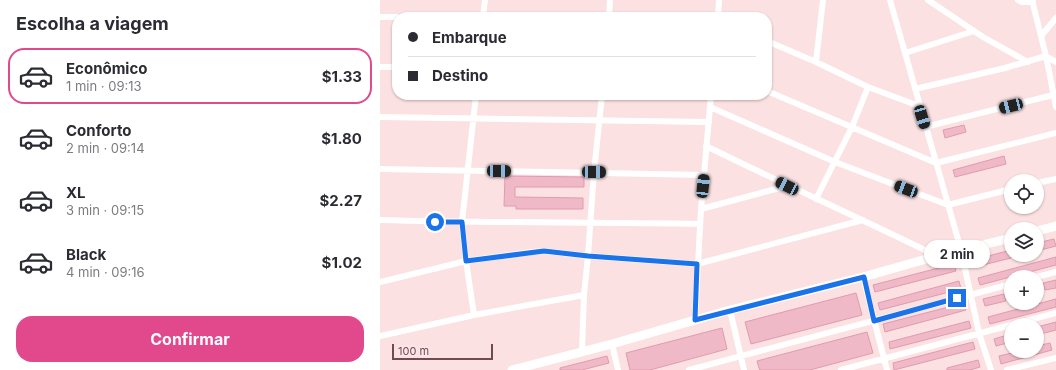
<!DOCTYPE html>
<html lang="pt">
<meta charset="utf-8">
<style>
body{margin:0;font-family:Inter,sans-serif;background:#f2f2f3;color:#2b2b33;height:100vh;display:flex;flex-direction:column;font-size:15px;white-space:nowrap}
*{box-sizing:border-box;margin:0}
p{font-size:13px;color:#7c7c81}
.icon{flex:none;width:22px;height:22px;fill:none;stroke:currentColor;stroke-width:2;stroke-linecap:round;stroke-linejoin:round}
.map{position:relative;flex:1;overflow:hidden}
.side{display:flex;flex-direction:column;background:#fff;width:380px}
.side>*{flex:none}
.top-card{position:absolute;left:12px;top:12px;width:380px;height:88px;border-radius:16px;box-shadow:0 1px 3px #0004;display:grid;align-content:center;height:88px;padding:0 16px;background:#fff}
.tools{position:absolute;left:624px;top:174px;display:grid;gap:8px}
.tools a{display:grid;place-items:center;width:40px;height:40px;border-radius:50%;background:#fff;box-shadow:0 1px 3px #0004;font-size:20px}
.scale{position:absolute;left:12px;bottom:10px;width:101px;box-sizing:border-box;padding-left:4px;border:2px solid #714955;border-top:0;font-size:11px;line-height:14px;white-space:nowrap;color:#714955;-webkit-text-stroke:3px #fee6e8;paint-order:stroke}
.end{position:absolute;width:18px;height:18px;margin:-9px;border:5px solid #1a73e8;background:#fff;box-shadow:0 0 0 2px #fff}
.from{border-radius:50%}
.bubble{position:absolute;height:28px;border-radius:14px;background:#fff;box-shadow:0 1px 3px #0004;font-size:13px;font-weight:700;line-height:28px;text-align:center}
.car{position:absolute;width:12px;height:24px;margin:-12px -6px;border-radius:5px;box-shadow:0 0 3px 1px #0007;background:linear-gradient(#222 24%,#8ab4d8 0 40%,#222 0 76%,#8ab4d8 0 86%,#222 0)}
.top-card b{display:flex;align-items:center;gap:14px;height:38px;font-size:15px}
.top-card b+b{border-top:1px solid #e1e1e2}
.top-card i{width:10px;height:10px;background:#2b2b33}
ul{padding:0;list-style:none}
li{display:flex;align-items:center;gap:12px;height:56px;margin:0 8px 6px;padding:0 8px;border:2px solid transparent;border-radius:16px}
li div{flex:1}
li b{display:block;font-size:15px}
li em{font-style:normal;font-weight:700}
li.on{border-color:#e2498c}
li>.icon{width:36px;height:36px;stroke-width:1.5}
h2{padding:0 16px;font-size:18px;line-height:48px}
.action{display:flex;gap:8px;margin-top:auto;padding:8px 16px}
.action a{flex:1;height:46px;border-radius:16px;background:#e2498c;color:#fff;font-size:16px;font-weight:700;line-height:46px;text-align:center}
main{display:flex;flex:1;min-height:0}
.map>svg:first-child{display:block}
.building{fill:#f0b9c7;stroke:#e29aae}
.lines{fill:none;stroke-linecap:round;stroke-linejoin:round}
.street{stroke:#fff;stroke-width:6}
.secondary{stroke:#fff;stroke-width:9}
.route{stroke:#1a73e8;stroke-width:5}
</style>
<main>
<section class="side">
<h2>Escolha a viagem</h2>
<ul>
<li class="on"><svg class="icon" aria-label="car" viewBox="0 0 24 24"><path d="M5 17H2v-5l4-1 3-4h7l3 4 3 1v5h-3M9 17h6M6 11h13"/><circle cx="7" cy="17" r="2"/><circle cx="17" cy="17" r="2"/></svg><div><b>Econômico</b><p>1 min · 09:13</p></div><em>$1.33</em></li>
<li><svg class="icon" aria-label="car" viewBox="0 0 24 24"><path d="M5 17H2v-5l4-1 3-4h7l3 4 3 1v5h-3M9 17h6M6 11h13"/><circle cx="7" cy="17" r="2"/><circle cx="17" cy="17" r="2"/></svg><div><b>Conforto</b><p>2 min · 09:14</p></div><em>$1.80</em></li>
<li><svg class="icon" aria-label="car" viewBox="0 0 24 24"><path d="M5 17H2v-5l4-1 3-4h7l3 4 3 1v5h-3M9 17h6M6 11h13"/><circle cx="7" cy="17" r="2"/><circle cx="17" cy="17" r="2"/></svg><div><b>XL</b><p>3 min · 09:15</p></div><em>$2.27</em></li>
<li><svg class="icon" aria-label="car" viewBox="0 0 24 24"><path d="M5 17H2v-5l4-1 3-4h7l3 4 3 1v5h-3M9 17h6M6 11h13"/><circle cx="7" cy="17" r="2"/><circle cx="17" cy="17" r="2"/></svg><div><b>Black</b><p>4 min · 09:16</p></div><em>$1.02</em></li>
</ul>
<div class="action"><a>Confirmar</a></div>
</section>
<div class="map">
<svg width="676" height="370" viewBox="0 0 676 370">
<rect width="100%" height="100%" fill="#fbe1e2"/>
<path class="building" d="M 584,125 L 586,132 L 565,138 L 563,130 Z
M 624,156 L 626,164 L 575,177 L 573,170 Z
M 125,176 L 204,177 L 204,187 L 135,187 L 135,197 L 203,198 L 203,209 L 136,209 L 136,206 L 124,206 Z
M 674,239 L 676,246 L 657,251 L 657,243 Z
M 631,250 L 631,258 L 595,267 L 593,260 Z
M 676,257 L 676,265 L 600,285 L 598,278 Z
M 574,264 L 576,271 L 495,292 L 493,285 Z
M 676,280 L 676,288 L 665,290 L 663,283 Z
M 579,281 L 581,289 L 500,310 L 498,303 Z
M 476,293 L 482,315 L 371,344 L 365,322 Z
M 624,294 L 626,301 L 605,306 L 603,299 Z
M 676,299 L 676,307 L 610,324 L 608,317 Z
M 584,303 L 586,310 L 505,332 L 503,324 Z
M 589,321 L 591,328 L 510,349 L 509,342 Z
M 676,322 L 676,330 L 657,335 L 657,327 Z
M 342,328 L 347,349 L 270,370 L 250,370 L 246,353 Z
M 487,332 L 493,353 L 430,370 L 380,370 L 379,368 L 377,361 Z
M 631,334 L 631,342 L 616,346 L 614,339 Z
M 593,342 L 595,349 L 514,370 L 513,363 Z
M 670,343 L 672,350 L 621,364 L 619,356 L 640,351 L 657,351 L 657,346 Z
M 227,356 L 229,363 L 202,370 L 180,370 L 180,368 Z
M 598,360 L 600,367 L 590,370 L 567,370 L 567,368 Z"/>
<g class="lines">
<path class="street" d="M 510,0 L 581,250 L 599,333 L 611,370
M 548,0 L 603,37 L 648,62
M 638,0 L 642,2 L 653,2
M 652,0 L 666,56 L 676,107
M 0,17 L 17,17
M 103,17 L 105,0
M 229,17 L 230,0
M 338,17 L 339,0
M 661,36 L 676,18
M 387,41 L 436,62 L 488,87 L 539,106
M 525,53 L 594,31
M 436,62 L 443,0
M 0,67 L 17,67
M 535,89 L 625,68 L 666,56 L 676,62
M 387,91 L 556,163 L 676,133
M 330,107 L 455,162 L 568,205 L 631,189
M 0,117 L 329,122
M 545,127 L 673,95
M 326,146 C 403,184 480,218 557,256
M 0,169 L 324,175
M 657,183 L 676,179
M 436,199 L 472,127 L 488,87
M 321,209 L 407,186
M 0,220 C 107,223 213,222 320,224
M 483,277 L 507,370
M 657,277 L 676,272
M 0,282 L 86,261 L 152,252 L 164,251 L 208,256 L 317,264 L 483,220
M 350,310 L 364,370
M 94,315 L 86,261 L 82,222 L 96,95
M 315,320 L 321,209 L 331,95
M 631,325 L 676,313
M 0,336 L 94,315 L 204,295
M 232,344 L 238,370
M 202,351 L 204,295 L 208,256 L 214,172 L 222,95
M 309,370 L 631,284
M 461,370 L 631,325
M 627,370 L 676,358"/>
<path class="secondary" d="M 657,231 L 676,226
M 132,370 L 232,344 L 350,310 L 483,277 L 557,256 L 631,238"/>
</g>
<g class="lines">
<path class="route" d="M 55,222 L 82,222 L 86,261 L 164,251 L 208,256 L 317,264 L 315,320 L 484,277 L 494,321 L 577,298"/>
</g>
</svg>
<div class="tools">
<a><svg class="icon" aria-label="locate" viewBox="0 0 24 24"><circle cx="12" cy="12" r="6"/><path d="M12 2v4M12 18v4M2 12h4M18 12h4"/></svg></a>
<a><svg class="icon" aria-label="layers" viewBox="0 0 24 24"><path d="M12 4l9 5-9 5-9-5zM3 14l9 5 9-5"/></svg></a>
<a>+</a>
<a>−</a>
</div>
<div class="scale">100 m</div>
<i class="end from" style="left:55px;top:222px"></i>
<i class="end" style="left:577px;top:298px"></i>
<div class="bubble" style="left:544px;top:240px;width:66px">2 min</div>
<i class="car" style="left:631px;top:106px;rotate:256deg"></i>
<i class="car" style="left:542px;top:117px;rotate:163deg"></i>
<i class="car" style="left:119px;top:171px;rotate:91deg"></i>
<i class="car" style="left:214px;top:172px;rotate:91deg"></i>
<i class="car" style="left:323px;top:186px;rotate:6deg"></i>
<i class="car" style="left:407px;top:186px;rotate:296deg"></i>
<i class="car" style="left:526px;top:189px;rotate:291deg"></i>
<div class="top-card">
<b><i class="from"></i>Embarque</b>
<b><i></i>Destino</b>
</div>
</div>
</main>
